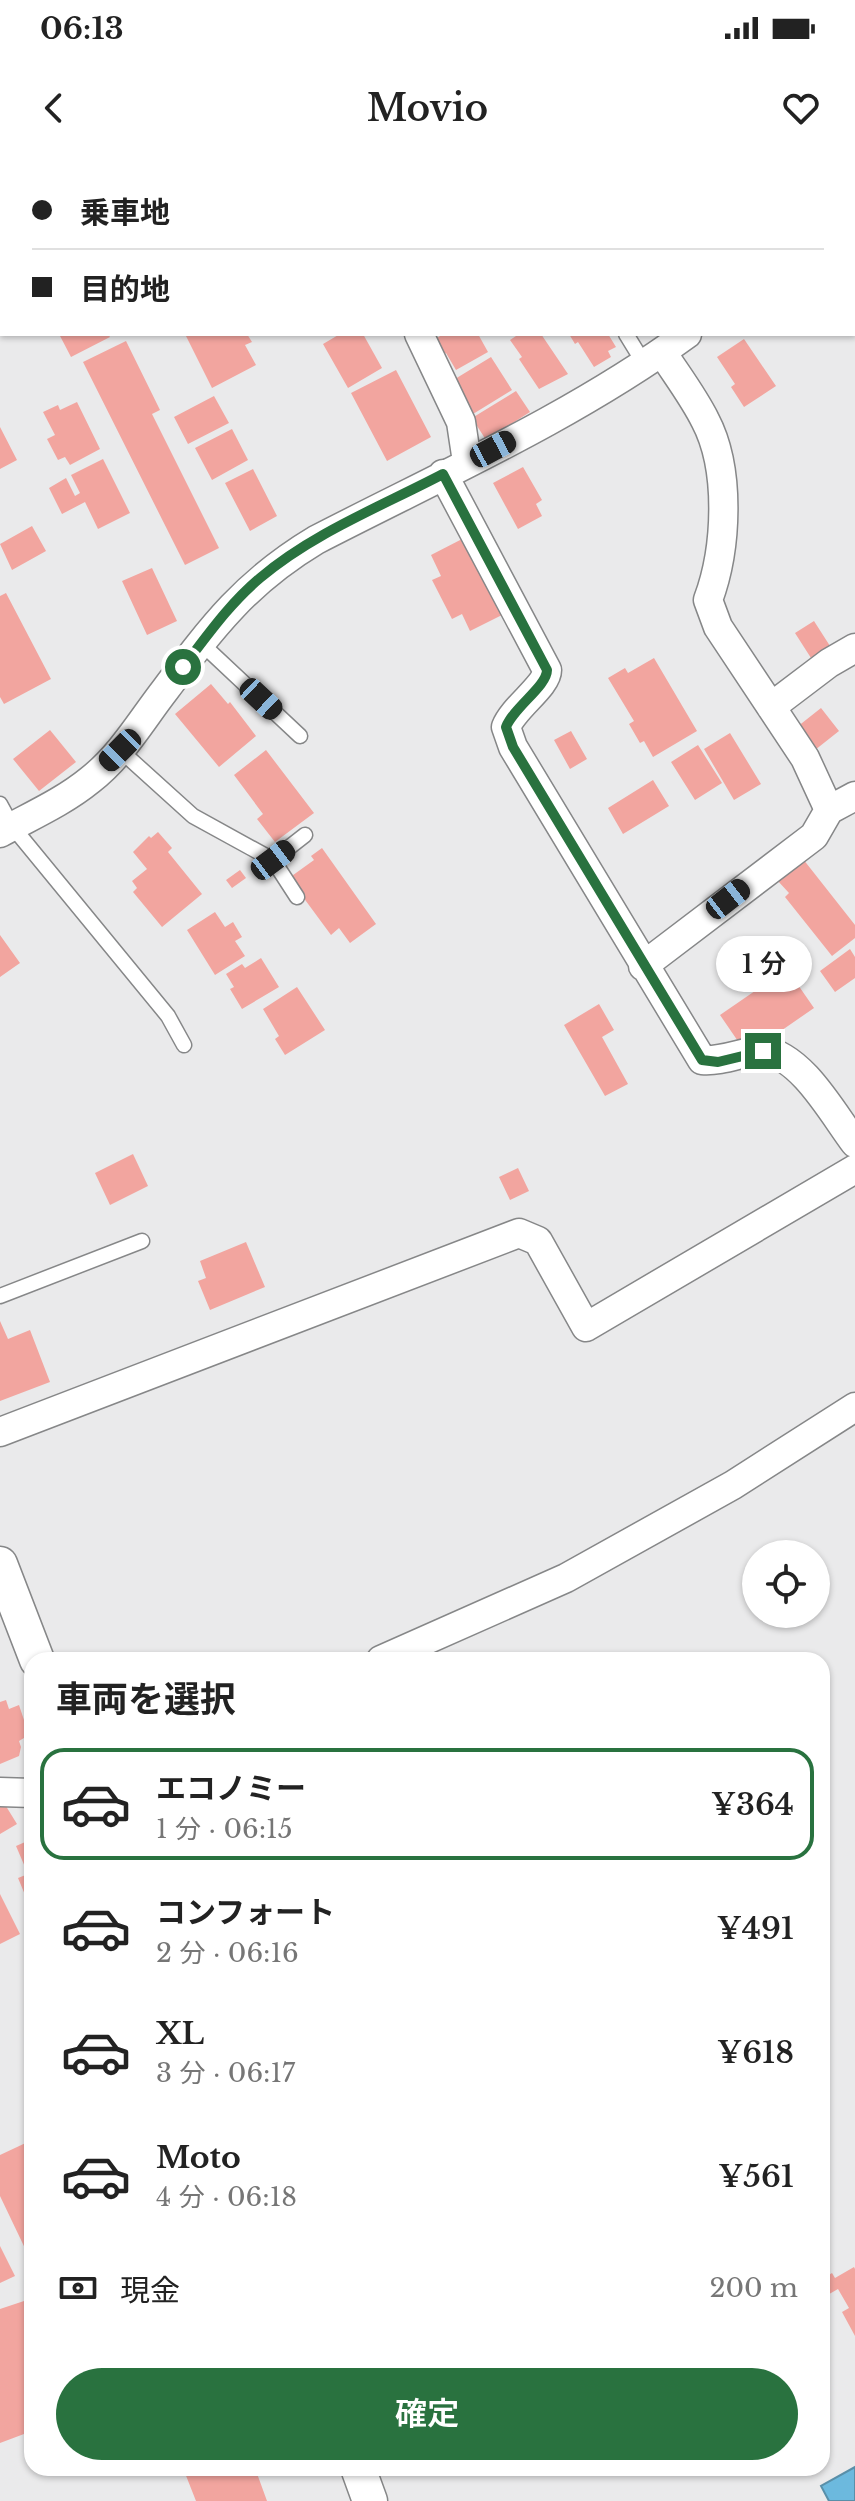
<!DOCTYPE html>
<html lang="ja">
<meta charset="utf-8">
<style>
body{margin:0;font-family:"Libre Baskerville","Noto Sans JP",serif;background:#f2f2f2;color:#222;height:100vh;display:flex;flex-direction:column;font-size:30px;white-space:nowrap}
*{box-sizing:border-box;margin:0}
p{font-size:26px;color:#767676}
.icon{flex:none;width:44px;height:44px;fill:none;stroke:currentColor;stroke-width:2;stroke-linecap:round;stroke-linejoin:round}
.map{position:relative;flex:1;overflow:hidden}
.panel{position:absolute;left:24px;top:1492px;width:806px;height:824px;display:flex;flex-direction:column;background:#fff;border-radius:24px;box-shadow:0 2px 6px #0004}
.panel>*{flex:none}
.guide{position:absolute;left:0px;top:0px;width:856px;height:176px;box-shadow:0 2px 6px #0004;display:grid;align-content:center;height:176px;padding:0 32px;background:#fff}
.fabs{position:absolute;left:742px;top:1380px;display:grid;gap:16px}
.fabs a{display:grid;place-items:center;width:88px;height:88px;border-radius:50%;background:#fff;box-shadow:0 2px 6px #0004;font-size:40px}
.end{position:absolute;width:36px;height:36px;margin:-18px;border:10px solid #29723f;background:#fff;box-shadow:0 0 0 4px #fff}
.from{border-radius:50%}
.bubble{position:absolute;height:56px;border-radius:28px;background:#fff;box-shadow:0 2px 6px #0004;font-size:26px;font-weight:600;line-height:56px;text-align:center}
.car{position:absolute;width:24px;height:48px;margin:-24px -12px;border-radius:10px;box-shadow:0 0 6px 2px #0007;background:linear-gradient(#222 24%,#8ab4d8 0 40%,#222 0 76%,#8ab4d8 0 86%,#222 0)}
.guide b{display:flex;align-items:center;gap:28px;height:76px;font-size:30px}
.guide b+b{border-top:2px solid #e0e0e0}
.guide i{width:20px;height:20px;background:#222}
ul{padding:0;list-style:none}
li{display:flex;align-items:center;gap:24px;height:112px;margin:0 16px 12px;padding:0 16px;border:4px solid transparent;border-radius:24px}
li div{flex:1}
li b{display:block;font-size:30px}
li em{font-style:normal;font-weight:600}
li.on{border-color:#29723f}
li>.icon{width:72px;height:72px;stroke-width:1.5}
h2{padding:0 32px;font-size:36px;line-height:96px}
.pay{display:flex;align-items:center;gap:20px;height:88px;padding:0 32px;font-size:30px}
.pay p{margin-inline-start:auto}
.action{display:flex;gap:16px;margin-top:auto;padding:16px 32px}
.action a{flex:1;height:92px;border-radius:48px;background:#29723f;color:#fff;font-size:32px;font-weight:600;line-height:92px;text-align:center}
.status{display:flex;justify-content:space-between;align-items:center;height:56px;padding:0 40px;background:#fff;direction:ltr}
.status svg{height:22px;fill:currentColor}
header{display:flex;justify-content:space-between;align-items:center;height:104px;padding:0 32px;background:#fff;font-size:36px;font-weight:600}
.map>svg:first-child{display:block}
.water{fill:#6cb9de;stroke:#598fa9;stroke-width:2}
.building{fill:#f2a59f}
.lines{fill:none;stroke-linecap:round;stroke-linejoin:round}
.service-casing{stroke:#868788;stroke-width:17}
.minor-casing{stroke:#868788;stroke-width:31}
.tertiary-casing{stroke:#868788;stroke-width:37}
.service{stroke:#fff;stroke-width:14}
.minor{stroke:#fff;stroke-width:28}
.tertiary{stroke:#fff;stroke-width:34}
.route{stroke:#29723f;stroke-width:10}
</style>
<div class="status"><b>06:13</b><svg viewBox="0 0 49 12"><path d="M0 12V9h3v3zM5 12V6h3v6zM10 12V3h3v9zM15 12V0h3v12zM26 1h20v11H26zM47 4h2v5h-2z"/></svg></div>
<header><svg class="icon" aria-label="back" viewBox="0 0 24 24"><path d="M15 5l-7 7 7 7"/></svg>Movio<svg class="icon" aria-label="heart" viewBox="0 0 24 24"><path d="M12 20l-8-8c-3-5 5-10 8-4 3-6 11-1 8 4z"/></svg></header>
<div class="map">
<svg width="855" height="2341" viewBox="0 0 855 2341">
<rect width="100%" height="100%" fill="#eaeaeb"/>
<path class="water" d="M 855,2307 L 855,2341 L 829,2341 L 821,2326 Z"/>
<path class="building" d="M 59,174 L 108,174 L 110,177 L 71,197 Z
M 185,174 L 247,174 L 252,182 L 245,185 L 256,205 L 212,228 Z
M 340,174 L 363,174 L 382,208 L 348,228 L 323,184 Z
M 443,174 L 478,174 L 488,192 L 456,210 L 446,193 L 443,195 L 434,180 Z
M 519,174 L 532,174 L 534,176 L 541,174 L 568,214 L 539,229 L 519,199 L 522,197 L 510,180 Z
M 569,174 L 608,174 L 616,187 L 608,191 L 611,197 L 594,207 L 578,182 L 575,184 Z
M 744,179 L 776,226 L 744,247 L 731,227 L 735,224 L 717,197 Z
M 126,181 L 160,250 L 152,254 L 219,388 L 185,405 L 83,202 Z
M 491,197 L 512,230 L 473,254 L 455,219 Z
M 396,210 L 431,277 L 387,301 L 351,233 Z
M 516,231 L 530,252 L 486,280 L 472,258 Z
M 214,236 L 229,263 L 188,284 L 174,257 Z
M 77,242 L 100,289 L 70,305 L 65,297 L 58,300 L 47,279 L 55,275 L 43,252 L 58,245 L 60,250 Z
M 0,267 L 17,300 L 0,309 Z
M 232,269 L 248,300 L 212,320 L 195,288 Z
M 103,299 L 130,353 L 98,369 L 85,342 L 62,354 L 49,328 L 66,318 L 75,336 L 80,333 L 71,315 Z
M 523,307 L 542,340 L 536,344 L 542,356 L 518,369 L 493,323 Z
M 253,309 L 277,356 L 250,371 L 225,323 Z
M 32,366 L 46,391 L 12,410 L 0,384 Z
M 466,377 L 504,454 L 470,471 L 462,454 L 452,459 L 432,420 L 441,416 L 431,395 Z
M 152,408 L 177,461 L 147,475 L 122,421 Z
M 6,433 L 51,519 L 4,544 L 0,537 L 0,436 Z
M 814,461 L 830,486 L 811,498 L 795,473 Z
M 654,498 L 697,571 L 653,597 L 644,581 L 640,583 L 629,564 L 634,561 L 608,518 L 625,508 L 628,513 Z
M 211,524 L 228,544 L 230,542 L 256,576 L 219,607 L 175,554 Z
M 821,548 L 839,571 L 815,590 L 797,567 Z
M 50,570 L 76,602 L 39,631 L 13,599 Z
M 571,571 L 587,599 L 570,609 L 554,580 Z
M 730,573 L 761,624 L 734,640 L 704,589 Z
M 698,585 L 722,623 L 695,640 L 671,602 Z
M 266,590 L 314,653 L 275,682 L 257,659 L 263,654 L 234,615 Z
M 653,620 L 669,646 L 623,674 L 608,648 Z
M 158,672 L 172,688 L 168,692 L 202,734 L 162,767 L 133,732 L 137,728 L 132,721 L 147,709 L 133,692 L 149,676 L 151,678 Z
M 322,688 L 376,764 L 350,783 L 339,768 L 331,775 L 289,718 L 314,700 L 311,696 Z
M 803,699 L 855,765 L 855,778 L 832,796 L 785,737 L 789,733 L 777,720 Z
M 240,710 L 246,718 L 232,728 L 226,720 Z
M 215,752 L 225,767 L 233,762 L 242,777 L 235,781 L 245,796 L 215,815 L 187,770 Z
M 0,775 L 20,803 L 0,817 Z
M 850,789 L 855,797 L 855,818 L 835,832 L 820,811 Z
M 261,798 L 279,827 L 242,849 L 230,829 L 234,827 L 226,814 L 242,804 L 245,808 Z
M 787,809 L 814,848 L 762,884 L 744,890 L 720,855 Z
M 297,827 L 325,870 L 285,895 L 275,879 L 279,876 L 263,849 Z
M 599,844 L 614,870 L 602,877 L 628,924 L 605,936 L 564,865 Z
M 133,994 L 148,1026 L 110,1045 L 95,1013 Z
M 518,1008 L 529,1031 L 510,1040 L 499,1017 Z
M 246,1082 L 265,1127 L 210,1150 L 198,1121 L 206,1118 L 200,1101 Z
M 0,1161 L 8,1179 L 30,1170 L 50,1222 L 0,1241 Z
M 6,1540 L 9,1549 L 19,1545 L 29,1575 L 19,1581 L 21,1587 L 19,1596 L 0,1604 L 0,1542 Z
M 4,1643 L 17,1664 L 0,1674 L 0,1645 Z
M 32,1679 L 32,1740 L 28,1742 L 18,1718 L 28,1714 L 16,1686 Z
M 0,1734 L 20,1774 L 0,1784 Z
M 32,1980 L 32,2103 L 0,2036 L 0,1995 Z
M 0,2086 L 15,2116 L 0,2123 Z
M 854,2107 L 855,2109 L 855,2176 L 842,2152 L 849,2148 L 838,2129 L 824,2137 L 829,2146 L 822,2150 L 822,2119 L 832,2113 L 835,2118 Z
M 24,2141 L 27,2150 L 32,2148 L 32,2271 L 0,2283 L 0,2149 Z
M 183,2308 L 255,2308 L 267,2341 L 196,2341 Z"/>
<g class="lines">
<defs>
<path id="service" d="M 649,0 L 650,2
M 626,174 L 645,205
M 201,483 L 300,576
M 120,590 L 193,656 L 273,700 L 297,737
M 0,644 L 12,666 L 168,856 L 184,885
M 273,700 L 305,675
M 0,1136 L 142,1081"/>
<path id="minor" d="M 329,0 L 330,2
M 854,53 L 855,53
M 419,174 L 461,262 L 467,302
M 662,192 C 676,214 693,236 705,260 C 731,309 727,389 708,440 L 718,467 L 805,598 L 829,650
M 443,314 L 547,510 C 547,526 514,547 506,567 L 513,587 L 702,900 C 724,902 749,889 764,891 C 802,896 833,954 855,983
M 771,547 L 829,503 L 855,488
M 0,673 C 31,656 63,642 90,620 C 121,596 141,561 165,530 C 213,466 246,422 316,380 C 442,315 573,257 687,174
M 643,806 L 814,676 L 829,650 L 855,636
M 0,1272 L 519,1073 L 538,1081 L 586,1167 L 855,1009
M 381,1500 L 566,1418 L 733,1325 L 855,1247
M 0,1632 L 32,1633"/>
<path id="tertiary" d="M 0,1404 L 37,1500
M 358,2308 L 370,2341"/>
</defs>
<use href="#service" class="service-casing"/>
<use href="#minor" class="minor-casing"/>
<use href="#tertiary" class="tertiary-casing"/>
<use href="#service" class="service"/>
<use href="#minor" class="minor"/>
<use href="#tertiary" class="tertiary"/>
</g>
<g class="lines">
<path class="route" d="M 183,507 C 207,476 229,444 260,418 C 313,373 382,346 443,314 L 547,510 C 547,526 514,547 506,567 L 513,587 L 702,900 L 718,902 L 763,891"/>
</g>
</svg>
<div class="fabs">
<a><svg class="icon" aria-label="locate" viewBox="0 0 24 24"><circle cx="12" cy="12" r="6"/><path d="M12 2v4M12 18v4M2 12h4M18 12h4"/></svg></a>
</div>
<i class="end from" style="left:183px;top:507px"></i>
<i class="end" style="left:763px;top:891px"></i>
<div class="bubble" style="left:716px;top:776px;width:96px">1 分</div>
<i class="car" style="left:493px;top:289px;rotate:62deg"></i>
<i class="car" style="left:261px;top:539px;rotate:133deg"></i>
<i class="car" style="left:120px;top:590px;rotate:225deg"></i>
<i class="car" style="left:273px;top:700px;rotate:53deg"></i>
<i class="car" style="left:728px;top:739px;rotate:52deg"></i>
<div class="guide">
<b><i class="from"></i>乗車地</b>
<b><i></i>目的地</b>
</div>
<section class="panel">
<h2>車両を選択</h2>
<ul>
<li class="on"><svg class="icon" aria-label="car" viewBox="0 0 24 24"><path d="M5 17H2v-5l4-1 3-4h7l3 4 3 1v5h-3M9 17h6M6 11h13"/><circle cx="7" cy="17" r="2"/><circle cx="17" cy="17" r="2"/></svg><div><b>エコノミー</b><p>1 分 · 06:15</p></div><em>¥364</em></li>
<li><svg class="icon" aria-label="car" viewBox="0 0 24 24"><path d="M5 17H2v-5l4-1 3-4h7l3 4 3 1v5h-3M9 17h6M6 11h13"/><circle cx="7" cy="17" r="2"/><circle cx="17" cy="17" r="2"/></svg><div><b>コンフォート</b><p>2 分 · 06:16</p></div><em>¥491</em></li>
<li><svg class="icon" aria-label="car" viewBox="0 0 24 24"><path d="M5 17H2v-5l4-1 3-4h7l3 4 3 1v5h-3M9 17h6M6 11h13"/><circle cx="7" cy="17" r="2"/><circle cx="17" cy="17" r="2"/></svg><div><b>XL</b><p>3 分 · 06:17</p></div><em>¥618</em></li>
<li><svg class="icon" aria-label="car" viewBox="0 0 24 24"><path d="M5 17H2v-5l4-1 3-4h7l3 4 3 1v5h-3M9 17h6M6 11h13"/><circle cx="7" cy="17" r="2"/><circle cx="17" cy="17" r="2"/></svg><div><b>Moto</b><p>4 分 · 06:18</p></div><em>¥561</em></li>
</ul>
<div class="pay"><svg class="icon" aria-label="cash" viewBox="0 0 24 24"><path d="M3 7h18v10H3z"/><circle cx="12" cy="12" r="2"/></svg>現金<p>200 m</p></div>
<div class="action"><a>確定</a></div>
</section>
</div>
